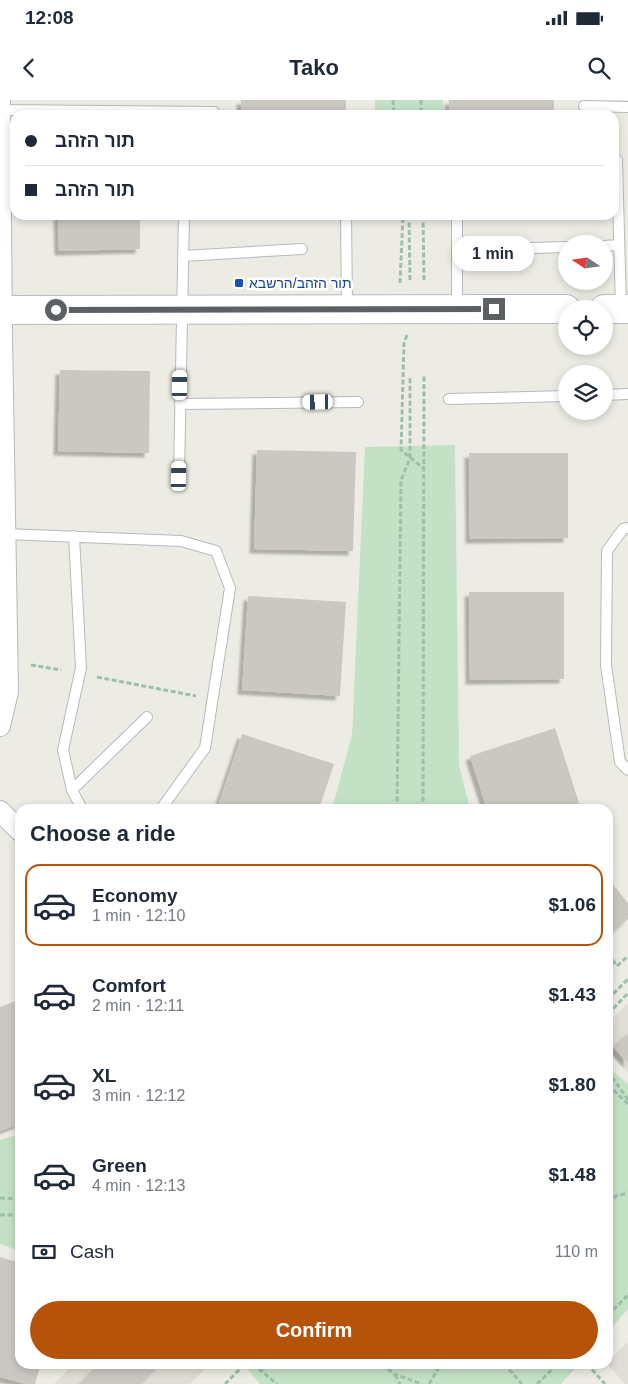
<!DOCTYPE html>
<meta charset="utf-8">
<style>
body{margin:0;font-family:Arial,Heebo,sans-serif;background:#f6f6f7;color:#1f2937;height:100vh;display:flex;flex-direction:column;font-size:19px;white-space:nowrap}
*{box-sizing:border-box;margin:0}
p{font-size:16px;color:#747a83}
.icon{flex:none;width:28px;height:28px;fill:none;stroke:currentColor;stroke-width:2;stroke-linecap:round;stroke-linejoin:round}
.map{position:relative;flex:1;overflow:hidden}
.panel{position:absolute;left:15px;top:704px;width:598px;height:565px;display:flex;flex-direction:column;background:#fff;border-radius:15px;box-shadow:0 2px 8px #0003}
.panel>*{flex:none}
.guide{position:absolute;left:10px;top:10px;width:609px;height:110px;border-radius:15px;box-shadow:0 2px 8px #0003;display:grid;align-content:center;height:110px;padding:0 15px;background:#fff}
.needle{width:32px;rotate:283deg}
.controls{position:absolute;left:558px;top:135px;display:grid;gap:10px}
.controls a{display:grid;place-items:center;width:55px;height:55px;border-radius:50%;background:#fff;box-shadow:0 2px 8px #0003;font-size:25px}
.end{position:absolute;width:22px;height:22px;margin:-11px;border:6px solid #5c5f63;background:#fff;box-shadow:0 0 0 2px #fff}
.from{border-radius:50%}
.bubble{position:absolute;height:35px;border-radius:18px;background:#fff;box-shadow:0 2px 8px #0003;font-size:16px;font-weight:700;line-height:35px;text-align:center}
.car{position:absolute;width:15px;height:30px;margin:-15px -8px;border-radius:6px;box-shadow:0 0 4px 1px #0007;background:linear-gradient(#fff 24%,#345 0 40%,#fff 0 76%,#345 0 86%,#fff 0)}
.guide b{display:flex;align-items:center;gap:18px;height:48px;font-size:19px}
.guide b+b{border-top:1px solid #e0e1e3}
.guide i{width:12px;height:12px;background:#1f2937}
ul{padding:0;list-style:none}
li{display:flex;align-items:center;gap:15px;height:82px;margin:0 10px 8px;padding:0 5px;border:2px solid transparent;border-radius:15px}
li div{flex:1}
li b{display:block;font-size:19px}
li em{font-style:normal;font-weight:700}
li.selected{border-color:#b45309}
li>.icon{width:45px;height:45px;stroke-width:1.5}
h2{padding:0 15px;font-size:22px;line-height:60px}
.pay{display:flex;align-items:center;gap:12px;height:55px;padding:0 15px;font-size:19px}
.pay p{margin-inline-start:auto}
.primary-button{display:flex;gap:10px;margin-top:auto;padding:10px 15px}
.primary-button a{flex:1;height:58px;border-radius:30px;background:#b45309;color:#fff;font-size:20px;font-weight:700;line-height:58px;text-align:center}
.status{display:flex;justify-content:space-between;align-items:center;height:35px;padding:0 25px;background:#fff;direction:ltr}
.status svg{height:14px;fill:currentColor}
header{display:flex;justify-content:space-between;align-items:center;height:65px;padding:0 15px;background:#fff;font-size:22px;font-weight:700}
.map>svg:first-child{display:block}
.education{fill:#e0ddd6}
.green{fill:#c3e2c5}
.building{fill:#cbc8c3;filter:url(#shadow)}
.lines{fill:none;stroke-linecap:round;stroke-linejoin:round}
.lane-casing{stroke:#b7b9bd;stroke-width:12}
.street-casing{stroke:#b7b9bd;stroke-width:22}
.secondary-casing{stroke:#b8babf;stroke-width:30}
.path{stroke:#9cc0a8;stroke-width:3;stroke-dasharray:5 2.5;stroke-linecap:butt}
.lane{stroke:#fff;stroke-width:10}
.street{stroke:#fff;stroke-width:20}
.secondary{stroke:#fff;stroke-width:28}
.route{stroke:#5c5f63;stroke-width:6}
.transit-dot{fill:#1a4fb4;stroke:#fff;stroke-width:2}
.labels{text-anchor:middle;stroke-width:5;stroke-linejoin:round;paint-order:stroke}
.transit-label{font-size:14px;fill:#164399;stroke:#fff;text-anchor:start}
</style>
<div class="status"><b>12:08</b><svg viewBox="0 0 49 12"><path d="M0 12V9h3v3zM5 12V6h3v6zM10 12V3h3v9zM15 12V0h3v12zM26 1h20v11H26zM47 4h2v5h-2z"/></svg></div>
<header><svg class="icon" aria-label="back" viewBox="0 0 24 24"><path d="M15 5l-7 7 7 7"/></svg>Tako<svg class="icon" aria-label="search" viewBox="0 0 24 24"><circle cx="10" cy="10" r="6"/><path d="M15 15l6 6"/></svg></header>
<div class="map">
<svg width="628" height="1284" viewBox="0 0 628 1284">
<defs>
<filter id="shadow"><feDropShadow dx="-4.5" dy="4.5" stdDeviation="1" flood-color="#0004"/></filter>
</defs>
<rect width="100%" height="100%" fill="#edece4"/>
<path class="education" d="M 628,903 L 628,973 L 608,951 L 608,923 Z
M 628,1242 L 628,1284 L 625,1284 L 607,1264 L 608,1261 Z
M 74,1264 L 206,1264 L 208,1266 L 190,1284 L 54,1284 Z"/>
<path class="green" d="M 375,0 L 443,0 L 443,15 L 375,15 Z
M 455,345 L 459,665 L 470,709 L 332,709 L 352,635 L 365,347 Z
M 608,967 L 628,984 L 628,1209 L 608,1232 Z
M 20,1034 L 20,1151 L 0,1144 L 0,1040 Z
M 243,1264 L 579,1264 L 561,1284 L 260,1284 Z"/>
<path class="building" d="M 241,0 L 346,0 L 346,15 L 241,15 Z
M 449,0 L 554,0 L 554,15 L 449,15 Z
M 58,115 L 140,115 L 140,149 L 59,151 Z
M 60,270 L 150,271 L 149,353 L 58,351 Z
M 257,350 L 356,352 L 353,451 L 254,449 Z
M 469,353 L 568,353 L 568,438 L 470,439 Z
M 469,492 L 564,492 L 564,579 L 470,580 Z
M 248,496 L 346,502 L 340,596 L 242,590 Z
M 555,628 L 581,709 L 487,709 L 470,656 Z
M 242,634 L 334,664 L 319,709 L 217,709 Z
M 608,778 L 628,803 L 628,819 L 608,836 Z
M 18,900 L 20,905 L 20,1024 L 0,1031 L 0,907 Z
M 628,933 L 628,963 L 613,947 Z
M 0,1157 L 20,1163 L 20,1264 L 41,1264 L 35,1284 L 26,1284 L 0,1277 Z
M 100,1264 L 160,1264 L 141,1284 L 80,1284 Z"/>
<g class="lines">
<defs>
<path id="lane" d="M 584,6 L 628,7
M 0,10 L 214,12
M 617,60 L 621,208
M 346,115 L 347,209
M 604,146 L 619,145
M 501,149 L 566,147
M 183,156 L 302,149
M 457,209 L 457,115
M 604,295 L 628,294
M 449,299 L 566,296
M 180,304 L 358,302
M 179,376 L 184,115
M 628,428 L 623,429 L 607,451 L 606,565 L 620,662 L 628,670
M 5,434 L 181,441 L 216,451 L 230,488 L 205,648 L 161,709
M 74,436 L 81,568 L 63,650 L 72,690 L 82,709
M 72,690 L 147,617"/>
<path id="street" d="M 0,626 L 8,592 L 2,234 L 0,0
M 0,711 L 20,731"/>
<path id="secondary" d="M 604,209 L 628,209
M 0,210 L 566,209"/>
</defs>
<use href="#lane" class="lane-casing"/>
<use href="#street" class="street-casing"/>
<use href="#secondary" class="secondary-casing"/>
<path class="path" d="M 393,0 L 394,15
M 421,0 L 421,15
M 409,115 L 410,182
M 423,115 L 424,182
M 400,183 L 403,115
M 407,235 L 404,243 L 401,350 L 423,368
M 31,565 L 61,570
M 97,577 L 196,596
M 397,709 L 401,380 L 410,358 L 410,276
M 423,709 L 424,275
M 608,854 L 617,866 L 628,856
M 608,899 L 628,879
M 608,914 L 628,893
M 608,971 L 628,1000
M 608,985 L 628,1004
M 0,1098 L 20,1099
M 608,1103 L 616,1096 L 628,1093
M 0,1115 L 20,1115
M 608,1215 L 628,1195
M 253,1264 L 277,1284
M 382,1264 L 394,1274 L 422,1284
M 504,1264 L 522,1284
M 587,1264 L 605,1284
M 395,1275 L 400,1284
M 225,1284 L 245,1264
M 429,1284 L 441,1264
M 537,1284 L 558,1264"/>
<use href="#lane" class="lane"/>
<use href="#street" class="street"/>
<use href="#secondary" class="secondary"/>
</g>
<g class="lines">
<path class="route" d="M 56,210 L 494,209"/>
</g>
<rect class="transit-dot" x="234" y="178" width="10" height="10" rx="2.5"/>
<g class="labels">
<g class="transit-label">
<text x="249" y="188">תור הזהב/הרשבא</text>
</g>
</g>
</svg>
<div class="controls">
<a><svg class="needle" viewBox="-14 -14 28 28"><path d="M0-13l5 13h-10z" fill="#e53935"/><path d="M0 13l5-13h-10z" fill="#747a83"/></svg></a>
<a><svg class="icon" aria-label="locate" viewBox="0 0 24 24"><circle cx="12" cy="12" r="6"/><path d="M12 2v4M12 18v4M2 12h4M18 12h4"/></svg></a>
<a><svg class="icon" aria-label="layers" viewBox="0 0 24 24"><path d="M12 4l9 5-9 5-9-5zM3 14l9 5 9-5"/></svg></a>
</div>
<i class="end from" style="left:56px;top:210px"></i>
<i class="end" style="left:494px;top:209px"></i>
<div class="bubble" style="left:452px;top:136px;width:82px">1 min</div>
<i class="car" style="left:180px;top:285px;rotate:1deg"></i>
<i class="car" style="left:318px;top:302px;rotate:269deg"></i>
<i class="car" style="left:179px;top:376px;rotate:1deg"></i>
<div class="guide">
<b><i class="from"></i>תור הזהב</b>
<b><i></i>תור הזהב</b>
</div>
<section class="panel">
<h2>Choose a ride</h2>
<ul>
<li class="selected"><svg class="icon" aria-label="car" viewBox="0 0 24 24"><path d="M5 17H2v-5l4-1 3-4h7l3 4 3 1v5h-3M9 17h6M6 11h13"/><circle cx="7" cy="17" r="2"/><circle cx="17" cy="17" r="2"/></svg><div><b>Economy</b><p>1 min · 12:10</p></div><em>$1.06</em></li>
<li><svg class="icon" aria-label="car" viewBox="0 0 24 24"><path d="M5 17H2v-5l4-1 3-4h7l3 4 3 1v5h-3M9 17h6M6 11h13"/><circle cx="7" cy="17" r="2"/><circle cx="17" cy="17" r="2"/></svg><div><b>Comfort</b><p>2 min · 12:11</p></div><em>$1.43</em></li>
<li><svg class="icon" aria-label="car" viewBox="0 0 24 24"><path d="M5 17H2v-5l4-1 3-4h7l3 4 3 1v5h-3M9 17h6M6 11h13"/><circle cx="7" cy="17" r="2"/><circle cx="17" cy="17" r="2"/></svg><div><b>XL</b><p>3 min · 12:12</p></div><em>$1.80</em></li>
<li><svg class="icon" aria-label="car" viewBox="0 0 24 24"><path d="M5 17H2v-5l4-1 3-4h7l3 4 3 1v5h-3M9 17h6M6 11h13"/><circle cx="7" cy="17" r="2"/><circle cx="17" cy="17" r="2"/></svg><div><b>Green</b><p>4 min · 12:13</p></div><em>$1.48</em></li>
</ul>
<div class="pay"><svg class="icon" aria-label="cash" viewBox="0 0 24 24"><path d="M3 7h18v10H3z"/><circle cx="12" cy="12" r="2"/></svg>Cash<p>110 m</p></div>
<div class="primary-button"><a>Confirm</a></div>
</section>
</div>
